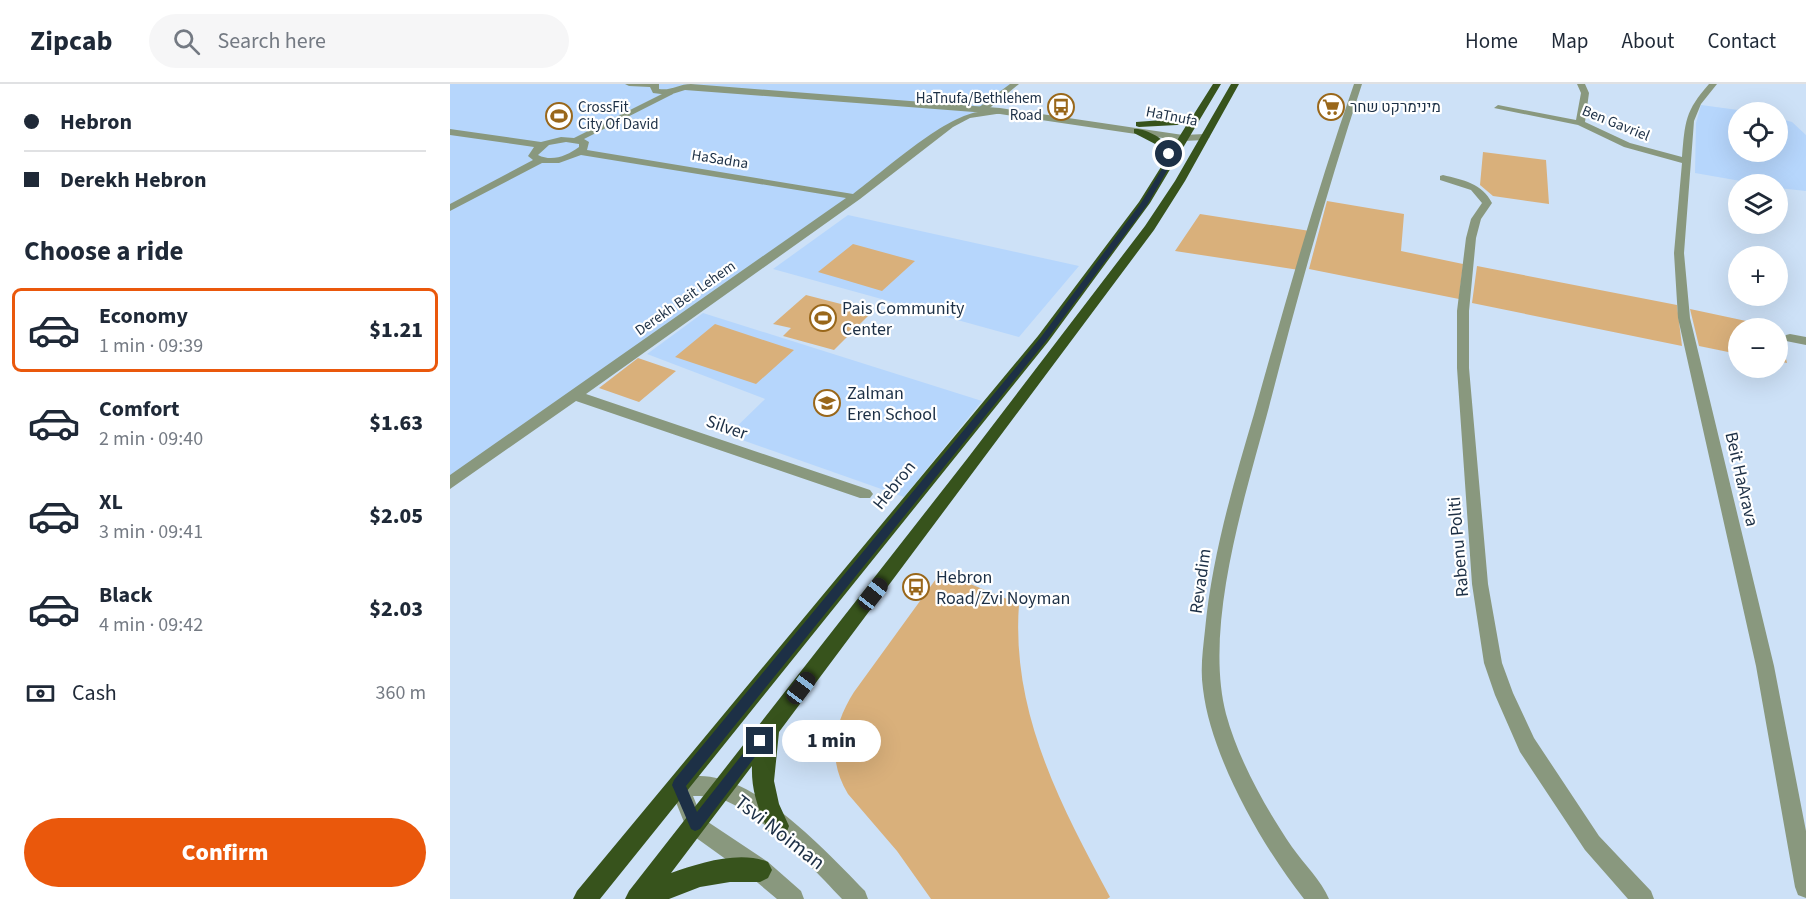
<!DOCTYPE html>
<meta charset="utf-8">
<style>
body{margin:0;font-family:"Source Sans 3",Heebo,sans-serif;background:#f6f6f7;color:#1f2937;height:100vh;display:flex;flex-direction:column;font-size:22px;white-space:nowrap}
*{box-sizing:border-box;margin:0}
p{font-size:20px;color:#747a83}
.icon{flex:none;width:33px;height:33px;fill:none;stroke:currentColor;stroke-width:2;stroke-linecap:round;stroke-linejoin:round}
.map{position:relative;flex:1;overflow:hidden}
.drawer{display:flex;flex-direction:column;background:#fff;width:450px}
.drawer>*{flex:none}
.banner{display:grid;align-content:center;height:132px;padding:0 24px;background:#fff}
.fabs{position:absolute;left:1278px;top:18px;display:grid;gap:12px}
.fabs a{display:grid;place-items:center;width:60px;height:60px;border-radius:50%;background:#fff;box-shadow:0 6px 24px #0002;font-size:30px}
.end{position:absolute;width:27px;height:27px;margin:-14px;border:8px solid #1d3046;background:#fff;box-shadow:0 0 0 3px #fff}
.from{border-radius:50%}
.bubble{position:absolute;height:42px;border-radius:21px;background:#fff;box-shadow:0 6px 24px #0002;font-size:20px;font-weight:800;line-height:42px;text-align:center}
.car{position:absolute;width:18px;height:36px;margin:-18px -9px;border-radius:8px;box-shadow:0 0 4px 2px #0007;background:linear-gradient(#222 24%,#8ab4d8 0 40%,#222 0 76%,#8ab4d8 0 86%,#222 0)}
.banner b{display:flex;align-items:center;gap:21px;height:57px;font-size:22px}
.banner b+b{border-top:2px solid #e0e1e3}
.banner i{width:15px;height:15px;background:#1f2937}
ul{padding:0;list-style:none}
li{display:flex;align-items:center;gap:18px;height:84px;margin:0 12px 9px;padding:0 12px;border:3px solid transparent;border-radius:9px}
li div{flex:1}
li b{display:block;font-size:22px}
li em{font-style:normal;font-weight:800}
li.current{border-color:#ea580c}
li>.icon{width:54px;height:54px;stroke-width:1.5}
h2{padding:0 24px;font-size:27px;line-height:72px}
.pay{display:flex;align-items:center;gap:15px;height:66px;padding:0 24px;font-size:22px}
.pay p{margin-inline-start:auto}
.primary-button{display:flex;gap:12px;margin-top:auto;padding:12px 24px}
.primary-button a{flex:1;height:69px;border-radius:36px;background:#ea580c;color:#fff;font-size:24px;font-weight:800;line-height:69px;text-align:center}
header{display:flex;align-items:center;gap:36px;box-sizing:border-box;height:84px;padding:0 30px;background:#fff;border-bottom:2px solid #e0e1e3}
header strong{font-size:28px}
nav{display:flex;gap:33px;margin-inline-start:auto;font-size:21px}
.search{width:420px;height:54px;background:#f6f6f7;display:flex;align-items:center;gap:15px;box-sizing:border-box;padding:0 21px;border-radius:33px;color:#747a83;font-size:22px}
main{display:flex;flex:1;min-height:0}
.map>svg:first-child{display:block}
.built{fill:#b6d6fc}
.green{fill:#d9b07b}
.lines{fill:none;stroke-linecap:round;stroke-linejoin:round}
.minor{fill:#89987e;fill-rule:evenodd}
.tertiary{fill:#89987e;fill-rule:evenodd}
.trunk{fill:#37531c;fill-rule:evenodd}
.route{fill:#1d3046}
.labels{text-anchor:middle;stroke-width:4.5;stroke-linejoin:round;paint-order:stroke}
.far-poi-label{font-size:15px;fill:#1d3046;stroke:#fff;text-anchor:start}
.far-street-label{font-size:15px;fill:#1d3046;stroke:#fff}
.poi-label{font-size:18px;fill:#1d3046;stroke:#fff;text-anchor:start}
.street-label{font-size:18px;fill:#1d3046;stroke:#fff}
.near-street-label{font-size:21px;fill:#1d3046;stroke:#fff}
</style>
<header>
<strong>Zipcab</strong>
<div class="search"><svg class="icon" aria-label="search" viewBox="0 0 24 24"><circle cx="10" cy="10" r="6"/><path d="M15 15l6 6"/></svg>Search here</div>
<nav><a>Home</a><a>Map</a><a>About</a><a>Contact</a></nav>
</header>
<main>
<section class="drawer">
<div class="banner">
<b><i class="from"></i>Hebron</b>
<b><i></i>Derekh Hebron</b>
</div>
<h2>Choose a ride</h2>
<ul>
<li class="current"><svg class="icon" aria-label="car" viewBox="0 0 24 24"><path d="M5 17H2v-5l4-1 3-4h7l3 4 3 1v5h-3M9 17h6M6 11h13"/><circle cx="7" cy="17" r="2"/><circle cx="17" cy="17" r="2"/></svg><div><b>Economy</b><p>1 min · 09:39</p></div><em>$1.21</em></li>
<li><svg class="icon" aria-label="car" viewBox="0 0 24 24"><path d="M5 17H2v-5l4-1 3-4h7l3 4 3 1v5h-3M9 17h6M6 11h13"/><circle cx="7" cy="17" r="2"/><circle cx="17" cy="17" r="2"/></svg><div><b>Comfort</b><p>2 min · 09:40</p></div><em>$1.63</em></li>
<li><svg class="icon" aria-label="car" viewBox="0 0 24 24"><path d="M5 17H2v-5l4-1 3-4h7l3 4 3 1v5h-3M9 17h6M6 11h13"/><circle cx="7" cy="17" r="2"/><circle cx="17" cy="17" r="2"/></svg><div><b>XL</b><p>3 min · 09:41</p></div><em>$2.05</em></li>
<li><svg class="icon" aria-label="car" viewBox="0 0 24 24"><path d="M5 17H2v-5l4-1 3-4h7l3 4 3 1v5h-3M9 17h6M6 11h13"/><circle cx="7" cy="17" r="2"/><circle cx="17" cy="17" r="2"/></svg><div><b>Black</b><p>4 min · 09:42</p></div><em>$2.03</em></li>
</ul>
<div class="pay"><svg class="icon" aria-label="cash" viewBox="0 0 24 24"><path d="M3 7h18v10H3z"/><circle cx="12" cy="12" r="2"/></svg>Cash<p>360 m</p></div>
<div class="primary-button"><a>Confirm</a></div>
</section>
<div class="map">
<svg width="1356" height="815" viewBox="0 0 1356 815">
<rect width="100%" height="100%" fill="#cde1f7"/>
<path class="built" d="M 0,0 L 565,0 L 539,20 L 487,52 L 0,398 Z
M 1251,21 L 1303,28 L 1288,28 L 1288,68 L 1328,68 L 1328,34 L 1342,38 L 1356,51 L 1356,107 L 1328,104 L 1328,100 L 1308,100 L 1245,89 L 1246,39 Z
M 398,131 L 629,182 L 569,253 L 323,185 Z
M 253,229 L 532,317 L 454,413 L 278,351 L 315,315 L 197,270 Z"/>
<path class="green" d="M 1033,68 L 1096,76 L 1099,120 L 1043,112 L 1030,101 Z
M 877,117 L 954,130 L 951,167 L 1013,180 L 1009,215 L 859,185 Z
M 750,130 L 860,147 L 849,186 L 725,167 Z
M 403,160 L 465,177 L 432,207 L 368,188 Z
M 1027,182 L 1227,221 L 1232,262 L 1022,219 Z
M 356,211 L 422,228 L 384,266 L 333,252 L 341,244 L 323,240 Z
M 1240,225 L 1329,244 L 1337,279 L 1328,277 L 1328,244 L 1288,244 L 1288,270 L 1249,262 Z
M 265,240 L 344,266 L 306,300 L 225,273 Z
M 188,274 L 226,287 L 189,318 L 149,304 Z
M 491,488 L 569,520 C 561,628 610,720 660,813 L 657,815 L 481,815 L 447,767 L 398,710 C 377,675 383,641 404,608 Z"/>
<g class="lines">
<path class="minor" d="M 560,0 L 569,0 L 536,27 L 553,25 L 553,29 L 520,34 L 503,43 L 410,115 L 136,310 L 420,406 L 423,410 L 420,414 L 410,414 L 126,317 L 0,405 L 0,391 L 396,114 L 131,71 L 109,79 L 92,79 L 0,127 L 0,120 L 83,76 L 78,72 L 84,63 L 0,51 L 0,45 L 91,58 L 111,53 L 124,54 L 220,6 L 223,6 L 223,10 L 134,55 L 139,58 L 137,66 L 403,110 C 434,87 493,33 528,28 L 528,24 ZM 116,58 L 129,60 L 129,63 C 117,72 102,78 88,71 L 99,61 Z
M 904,0 L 912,0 C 877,106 847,214 819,323 C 796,410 753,541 776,630 C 789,677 815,723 842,763 C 854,780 871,796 879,815 L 854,815 C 812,762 761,673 753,605 C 750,585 753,565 755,546 C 762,472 783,401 804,330 C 835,219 866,109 904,0 Z
M 1127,0 L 1135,0 L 1139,9 L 1135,38 L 1180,59 L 1232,73 C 1235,38 1235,27 1259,0 L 1267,0 L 1251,20 L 1244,37 L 1234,169 L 1240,234 L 1324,582 L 1356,747 L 1356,814 L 1348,811 L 1345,803 L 1306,582 L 1228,234 L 1224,169 L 1232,79 L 1174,63 L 1128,41 L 1044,24 L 1048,21 L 1126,36 L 1131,9 Z
M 993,91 C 1013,96 1032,99 1042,119 L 1031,135 L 1026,154 L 1019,227 L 1019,284 L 1038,500 L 1052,579 L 1063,609 L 1084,654 L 1149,752 L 1201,807 L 1204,815 L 1178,815 L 1135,766 L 1070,668 L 1045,611 L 1034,579 L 1022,500 L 1007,284 L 1007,227 L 1016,154 L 1021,135 L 1032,119 L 1021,106 L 990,96 L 990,92 Z
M 1340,250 L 1356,253 L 1356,261 L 1336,257 L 1334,254 L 1336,251 Z
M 229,691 C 243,692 257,691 270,695 C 320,707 380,771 415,807 L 418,815 L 392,815 C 362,783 312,730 271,715 C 263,712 252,712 243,712 L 252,734 L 318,778 L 351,807 L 354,815 L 327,815 L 302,794 L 238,748 L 219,701 L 222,694 Z"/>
<path class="tertiary" d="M 175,0 L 209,0 L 209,5 C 221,7 229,0 241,0 L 550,24 L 733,51 L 755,50 L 760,53 L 755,56 L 733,57 L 550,30 L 235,6 L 219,11 L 203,9 L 200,3 L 179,2 Z"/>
<path class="trunk" d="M 763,0 L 771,0 L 700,119 L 598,258 L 150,815 L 123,815 L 127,807 L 588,252 L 689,118 L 716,75 L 709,62 L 684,49 L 684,45 C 696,44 715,55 721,66 L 739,37 L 727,41 L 689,43 L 686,42 L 686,38 L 726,35 L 744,30 Z
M 781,0 L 789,0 L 735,97 L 704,146 L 329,648 L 324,697 L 329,720 L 339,742 L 336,750 L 328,753 L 320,750 C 309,728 301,707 302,682 L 221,789 C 249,779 290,766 318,778 L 322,786 L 318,794 L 310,798 L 280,798 L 250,803 L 219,815 L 175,815 L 179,807 L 517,375 L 695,142 L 725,97 Z"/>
</g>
<path class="route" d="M 719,68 L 724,75 L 697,121 L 596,257 L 236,702 L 247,728 L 306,653 L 314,653 L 316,657 L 314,661 L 250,745 L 245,747 L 241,745 L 222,701 L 224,696 L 591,253 L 691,119 L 718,75 L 716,70 Z"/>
<defs>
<symbol id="bus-ring" viewBox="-11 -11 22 22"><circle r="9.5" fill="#fff" stroke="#99671a" stroke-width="1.5"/><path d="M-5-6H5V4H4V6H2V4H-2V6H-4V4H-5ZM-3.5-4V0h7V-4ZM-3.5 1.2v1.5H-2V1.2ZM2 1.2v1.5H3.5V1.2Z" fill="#99671a"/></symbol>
<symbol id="supermarket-ring" viewBox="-11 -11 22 22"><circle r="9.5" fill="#fff" stroke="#99671a" stroke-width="1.5"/><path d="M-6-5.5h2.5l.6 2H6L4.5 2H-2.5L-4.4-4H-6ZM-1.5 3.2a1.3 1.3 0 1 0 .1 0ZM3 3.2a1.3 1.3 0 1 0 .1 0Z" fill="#99671a"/></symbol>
<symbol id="stadium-ring" viewBox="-11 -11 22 22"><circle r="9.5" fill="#fff" stroke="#99671a" stroke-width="1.5"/><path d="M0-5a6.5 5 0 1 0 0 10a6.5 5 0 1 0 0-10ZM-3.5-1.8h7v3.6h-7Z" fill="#99671a"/></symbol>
<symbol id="school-ring" viewBox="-11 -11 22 22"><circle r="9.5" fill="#fff" stroke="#99671a" stroke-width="1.5"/><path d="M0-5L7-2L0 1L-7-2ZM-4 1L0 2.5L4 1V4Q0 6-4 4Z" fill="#99671a"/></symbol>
</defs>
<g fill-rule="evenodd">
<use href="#bus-ring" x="596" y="8" width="30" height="30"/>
<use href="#supermarket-ring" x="866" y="8" width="30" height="30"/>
<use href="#stadium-ring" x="94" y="17" width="30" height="30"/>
<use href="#stadium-ring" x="358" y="219" width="30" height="30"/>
<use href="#school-ring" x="362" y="304" width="30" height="30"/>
<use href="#bus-ring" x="451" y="488" width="30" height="30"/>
</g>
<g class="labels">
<g class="far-poi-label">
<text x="592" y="19" text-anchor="end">HaTnufa/Bethlehem<tspan x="592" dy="17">Road</tspan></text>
<text x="128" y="28">CrossFit<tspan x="128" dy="17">City Of David</tspan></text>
<text x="900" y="28">מינימרקט שחר</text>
</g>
<g class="far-street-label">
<text transform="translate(722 32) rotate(11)" y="5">HaTnufa</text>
<text transform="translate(1166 39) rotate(22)" y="5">Ben Gavriel</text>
<text transform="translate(270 75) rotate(9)" y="5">HaSadna</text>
<text transform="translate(235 214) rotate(-35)" y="5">Derekh Beit Lehem</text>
</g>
<g class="poi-label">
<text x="392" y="230">Pais Community<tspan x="392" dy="21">Center</tspan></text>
<text x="397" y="315">Zalman<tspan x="397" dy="21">Eren School</tspan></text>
<text x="486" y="499">Hebron<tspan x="486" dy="21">Road/Zvi Noyman</tspan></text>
</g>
<g class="street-label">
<text transform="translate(277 343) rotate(19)" y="6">Silver</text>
<text transform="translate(1292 395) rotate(77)" y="6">Beit HaArava</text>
<text transform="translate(444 401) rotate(-51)" y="6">Hebron</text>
<text transform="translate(1008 463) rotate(-95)" y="6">Rabenu Politi</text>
<text transform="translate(750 497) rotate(-82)" y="6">Revadim</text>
</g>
<g class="near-street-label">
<text transform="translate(330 748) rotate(38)" y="7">Tsvi Noiman</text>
</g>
</g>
</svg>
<div class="fabs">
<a><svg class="icon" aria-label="locate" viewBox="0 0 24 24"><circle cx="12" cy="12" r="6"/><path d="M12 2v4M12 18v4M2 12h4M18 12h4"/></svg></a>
<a><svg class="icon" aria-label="layers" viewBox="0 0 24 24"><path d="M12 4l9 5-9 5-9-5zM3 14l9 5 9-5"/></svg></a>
<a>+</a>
<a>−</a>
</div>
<i class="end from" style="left:719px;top:70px"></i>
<i class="end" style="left:310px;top:657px"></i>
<div class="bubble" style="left:332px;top:636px;width:99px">1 min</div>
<i class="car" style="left:423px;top:510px;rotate:38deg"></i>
<i class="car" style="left:351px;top:604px;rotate:37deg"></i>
</div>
</main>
